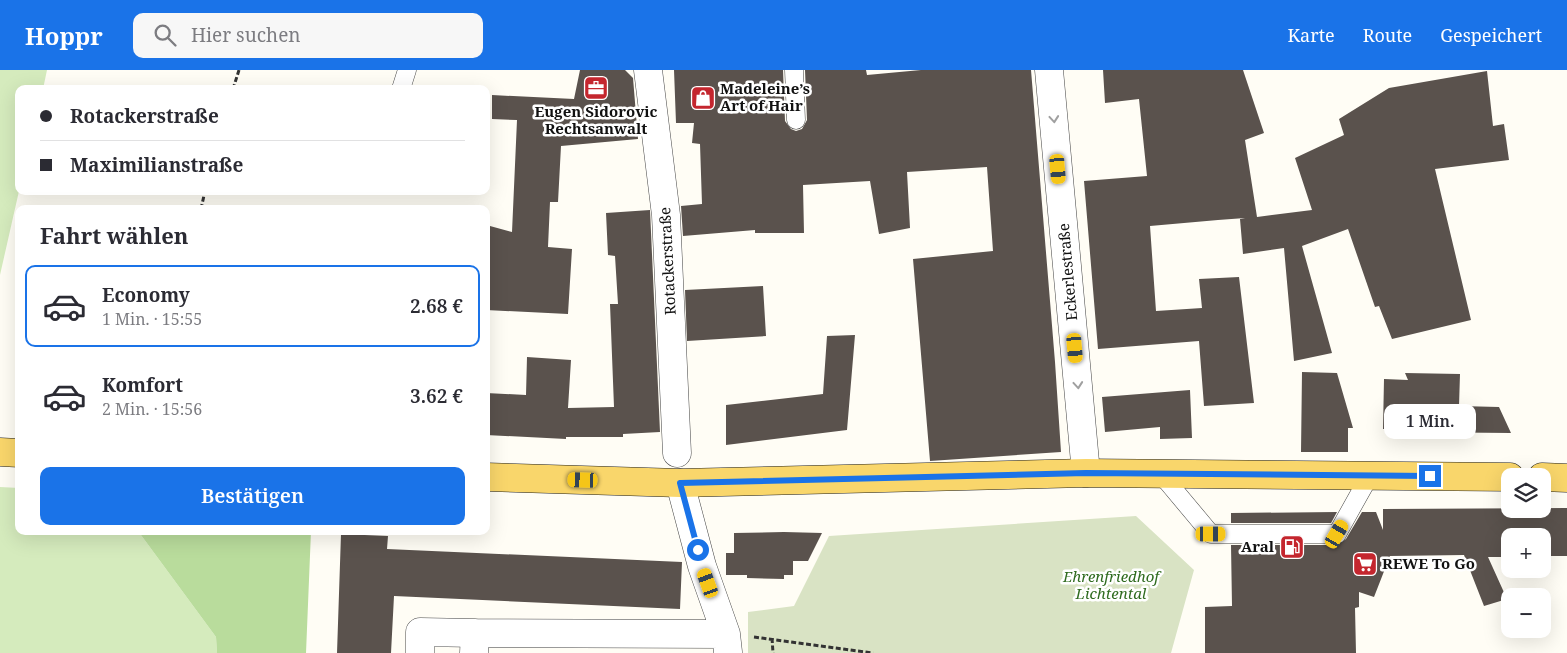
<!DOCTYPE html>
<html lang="de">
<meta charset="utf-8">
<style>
body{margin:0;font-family:"Noto Serif",serif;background:#f7f7f7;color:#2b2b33;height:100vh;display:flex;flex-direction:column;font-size:19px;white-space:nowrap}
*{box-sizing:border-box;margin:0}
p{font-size:16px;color:#7c7c81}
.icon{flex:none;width:28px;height:28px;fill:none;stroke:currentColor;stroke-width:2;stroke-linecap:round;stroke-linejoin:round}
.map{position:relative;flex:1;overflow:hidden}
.panel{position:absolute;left:15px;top:135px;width:475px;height:330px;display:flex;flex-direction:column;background:#fff;border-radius:10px;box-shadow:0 5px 20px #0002}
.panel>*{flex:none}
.banner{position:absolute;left:15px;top:15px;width:475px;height:110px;border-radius:10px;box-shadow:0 5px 20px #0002;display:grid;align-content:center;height:110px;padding:0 25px;background:#fff}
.tools{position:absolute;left:1501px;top:398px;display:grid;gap:10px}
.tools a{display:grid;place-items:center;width:50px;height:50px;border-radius:10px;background:#fff;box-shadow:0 5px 20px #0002;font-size:25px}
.end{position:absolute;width:22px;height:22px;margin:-11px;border:6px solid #1a73e8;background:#fff;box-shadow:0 0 0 2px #fff}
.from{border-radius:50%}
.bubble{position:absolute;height:35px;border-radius:10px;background:#fff;box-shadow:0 5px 20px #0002;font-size:16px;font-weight:600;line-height:35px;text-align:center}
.car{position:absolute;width:15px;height:30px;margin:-15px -8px;border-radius:6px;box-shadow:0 0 4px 1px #0007;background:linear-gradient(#f5c518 24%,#345 0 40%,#f5c518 0 76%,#345 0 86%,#f5c518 0)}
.banner b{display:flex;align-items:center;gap:18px;height:48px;font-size:19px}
.banner b+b{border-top:1px solid #e1e1e2}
.banner i{width:12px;height:12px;background:#2b2b33}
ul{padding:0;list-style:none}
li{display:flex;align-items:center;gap:15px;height:82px;margin:0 10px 8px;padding:0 15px;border:2px solid transparent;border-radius:10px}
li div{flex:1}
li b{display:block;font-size:19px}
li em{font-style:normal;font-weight:600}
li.selected{border-color:#1a73e8}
li>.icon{width:45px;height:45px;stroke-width:1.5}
h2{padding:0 25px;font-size:22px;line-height:60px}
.button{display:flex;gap:10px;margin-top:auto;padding:10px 25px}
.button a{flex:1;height:58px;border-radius:10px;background:#1a73e8;color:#fff;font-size:20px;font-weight:600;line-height:58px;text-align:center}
header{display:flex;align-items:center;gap:30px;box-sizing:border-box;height:70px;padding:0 25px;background:#1a73e8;color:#fff}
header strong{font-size:24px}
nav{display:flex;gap:28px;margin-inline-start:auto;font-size:18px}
.search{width:350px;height:45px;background:#f7f7f7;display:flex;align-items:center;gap:12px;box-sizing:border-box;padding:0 18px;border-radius:10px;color:#7c7c81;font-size:19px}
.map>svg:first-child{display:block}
.green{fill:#d5ebbd}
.forest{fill:#b9dc9c}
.cemetery{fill:#d9e3c4}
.building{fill:#5a524d}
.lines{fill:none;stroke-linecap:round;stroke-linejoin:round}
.lane-casing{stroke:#444;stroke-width:19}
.street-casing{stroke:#444;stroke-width:29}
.primary-casing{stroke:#222;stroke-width:29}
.path{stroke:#333;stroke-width:3;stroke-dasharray:5 2.5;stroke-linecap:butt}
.lane{stroke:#fff;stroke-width:18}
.street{stroke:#fff;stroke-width:28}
.primary{stroke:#f9d66b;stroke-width:28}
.oneway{stroke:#a0a0a0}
.route{stroke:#1a73e8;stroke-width:6}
.labels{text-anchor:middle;stroke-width:5;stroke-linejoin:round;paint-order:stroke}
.poi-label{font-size:15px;font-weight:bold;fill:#111;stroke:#fff;text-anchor:start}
.street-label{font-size:15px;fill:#111;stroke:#fff}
.park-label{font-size:15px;font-style:italic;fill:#2f6b1f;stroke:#fff}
</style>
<header>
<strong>Hoppr</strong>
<div class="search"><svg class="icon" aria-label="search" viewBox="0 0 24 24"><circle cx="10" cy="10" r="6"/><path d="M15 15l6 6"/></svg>Hier suchen</div>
<nav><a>Karte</a><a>Route</a><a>Gespeichert</a></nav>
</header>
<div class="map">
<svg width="1567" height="583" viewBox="0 0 1567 583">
<rect width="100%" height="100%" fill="#fffdf5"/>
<path class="green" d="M 0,0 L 47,0 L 43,19 L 19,19 L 19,121 L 0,205 Z
M 0,417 L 19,418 L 19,461 L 138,461 L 216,567 L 217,583 L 0,583 Z"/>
<path class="forest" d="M 138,461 L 311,461 L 306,583 L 217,583 L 216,567 Z"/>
<path class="cemetery" d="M 1136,446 L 1194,500 L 1171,583 L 748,583 L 748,542 L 794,536 L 829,466 Z"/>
<path class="building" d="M 580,0 L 625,0 L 633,8 L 638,69 L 561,76 L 558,132 L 550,132 L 548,177 L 572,179 L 568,244 L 486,240 L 490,156 L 512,162 L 517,50 L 492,49 L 492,25 L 574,29 Z
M 674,0 L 783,0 L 785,51 L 791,59 L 796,61 L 802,59 L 807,50 L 805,0 L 866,0 L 867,5 L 921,0 L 1031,0 L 1055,292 L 1061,382 L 930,391 L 913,189 L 993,181 L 987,97 L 907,102 L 910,158 L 879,164 L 870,111 L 803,115 L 804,163 L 755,163 L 755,160 L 683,166 L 681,136 L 702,134 L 700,74 L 692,73 L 694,53 L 676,53 Z
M 1103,0 L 1243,0 L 1264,63 L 1245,70 L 1257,147 L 1312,140 L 1295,88 L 1344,65 L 1339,49 L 1389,18 L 1487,1 L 1493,56 L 1504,54 L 1509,90 L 1435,99 L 1471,250 L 1392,269 L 1379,236 L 1375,237 L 1348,159 L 1302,176 L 1332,283 L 1294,291 L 1284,178 L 1243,184 L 1240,149 L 1245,148 L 1218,150 L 1150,156 L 1156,241 L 1202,238 L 1199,209 L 1239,207 L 1254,333 L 1204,336 L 1199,271 L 1098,279 L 1084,111 L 1147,106 L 1139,29 L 1105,33 Z
M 650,140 L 660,362 L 623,364 L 623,367 L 566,367 L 566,369 L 486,365 L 486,323 L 526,325 L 527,287 L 571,290 L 568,338 L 614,337 L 610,234 L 618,234 L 615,186 L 608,185 L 606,143 Z
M 763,216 L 766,266 L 687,271 L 685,220 Z
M 855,265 L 847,360 L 726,375 L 726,335 L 823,324 L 827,266 Z
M 1302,302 L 1337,303 L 1353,358 L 1348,358 L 1348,382 L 1301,382 Z
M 1405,303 L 1460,304 L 1459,336 L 1499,337 L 1511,363 L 1407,362 L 1408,359 L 1383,359 L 1384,309 L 1408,310 Z
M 1190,320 L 1192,368 L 1160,369 L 1160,357 L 1105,362 L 1102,327 Z
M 1567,438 L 1567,486 L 1542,486 L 1542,466 L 1510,466 L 1510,487 L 1488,487 L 1507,529 L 1484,536 L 1464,485 L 1390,486 L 1374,527 L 1359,522 L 1359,537 L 1355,538 L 1356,583 L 1205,583 L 1205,537 L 1232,536 L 1231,475 L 1337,475 L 1346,469 L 1362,442 L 1376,442 L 1383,460 L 1383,439 Z
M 1337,442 L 1331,453 L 1231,453 L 1231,443 Z
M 734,463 L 784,462 L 822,463 L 808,491 L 793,491 L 793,505 L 784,505 L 784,509 L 747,508 L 747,505 L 726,505 L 726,483 L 734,483 Z
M 341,464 L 388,466 L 387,479 L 682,492 L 680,539 L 394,526 L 391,583 L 337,583 Z"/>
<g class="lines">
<defs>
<path id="lane" d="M 794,0 L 796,50
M 401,19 L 407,0
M 1160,403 L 1211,464 L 1337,464 L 1370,405"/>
<path id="street" d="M 648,0 L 666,145 L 677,383
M 1049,0 L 1086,403
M 680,413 L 702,496 L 726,564 L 728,582
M 475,563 L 726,564
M 420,583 L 420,562 L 475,563 L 474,583"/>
<path id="primary" d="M 0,382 L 19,383
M 486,407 L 680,413 L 1086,403 L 1510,407
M 1542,407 L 1567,408"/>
</defs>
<use href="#lane" class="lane-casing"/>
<use href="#street" class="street-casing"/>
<use href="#primary" class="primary-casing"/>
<path class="path" d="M 233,19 L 239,0
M 201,139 L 205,121
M 754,567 L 873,583
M 772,568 L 773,583"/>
<use href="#lane" class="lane"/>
<use href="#street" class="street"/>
<use href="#primary" class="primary"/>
</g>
<defs><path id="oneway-chevron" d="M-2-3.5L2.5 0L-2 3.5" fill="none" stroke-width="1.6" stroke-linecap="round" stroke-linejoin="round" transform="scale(1.25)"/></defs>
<g class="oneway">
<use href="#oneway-chevron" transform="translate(1054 49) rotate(85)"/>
<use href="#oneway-chevron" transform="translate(1078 315) rotate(85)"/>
</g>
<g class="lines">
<path class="route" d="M 698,480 L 680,413 L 1086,403 L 1430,406"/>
</g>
<defs>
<symbol id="office-square" viewBox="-11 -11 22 22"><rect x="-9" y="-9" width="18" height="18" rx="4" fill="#c4262e" stroke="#fff"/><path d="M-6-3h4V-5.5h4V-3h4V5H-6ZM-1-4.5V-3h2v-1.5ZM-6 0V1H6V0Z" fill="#fff"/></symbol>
<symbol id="shop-square" viewBox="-11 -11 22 22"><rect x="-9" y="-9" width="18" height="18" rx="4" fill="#c4262e" stroke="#fff"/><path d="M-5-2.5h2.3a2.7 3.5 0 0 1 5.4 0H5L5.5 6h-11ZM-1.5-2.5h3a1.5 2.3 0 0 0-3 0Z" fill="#fff"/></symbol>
<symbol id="fuel-square" viewBox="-11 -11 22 22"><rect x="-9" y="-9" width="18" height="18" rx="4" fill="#c4262e" stroke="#fff"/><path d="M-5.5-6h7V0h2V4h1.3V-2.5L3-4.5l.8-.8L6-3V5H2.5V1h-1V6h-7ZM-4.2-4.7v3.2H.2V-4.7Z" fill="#fff"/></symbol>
<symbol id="supermarket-square" viewBox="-11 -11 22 22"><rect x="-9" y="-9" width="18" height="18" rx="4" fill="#c4262e" stroke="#fff"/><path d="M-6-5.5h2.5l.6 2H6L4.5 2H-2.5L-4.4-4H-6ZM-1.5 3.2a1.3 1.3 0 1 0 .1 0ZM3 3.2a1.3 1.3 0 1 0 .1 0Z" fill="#fff"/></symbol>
</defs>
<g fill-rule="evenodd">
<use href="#office-square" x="582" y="4" width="28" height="28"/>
<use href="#shop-square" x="689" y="14" width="28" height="28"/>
<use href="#fuel-square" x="1278" y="463" width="28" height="28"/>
<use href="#supermarket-square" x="1351" y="480" width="28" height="28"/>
</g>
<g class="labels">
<g class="poi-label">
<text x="720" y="24">Madeleine’s<tspan x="720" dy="17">Art of Hair</tspan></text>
<text x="596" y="47" text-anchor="middle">Eugen Sidorovic<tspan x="596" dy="17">Rechtsanwalt</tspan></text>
<text x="1274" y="482" text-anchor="end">Aral</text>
<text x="1382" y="499">REWE To Go</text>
</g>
<g class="street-label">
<text transform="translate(668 191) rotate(-93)" y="5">Rotackerstraße</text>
<text transform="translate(1068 202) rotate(-95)" y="5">Eckerlestraße</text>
</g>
<g class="park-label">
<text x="1111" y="512">Ehrenfriedhof<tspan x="1111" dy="17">Lichtental</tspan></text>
</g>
</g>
</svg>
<div class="tools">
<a><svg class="icon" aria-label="layers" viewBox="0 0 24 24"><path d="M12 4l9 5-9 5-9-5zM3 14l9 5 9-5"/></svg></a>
<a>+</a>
<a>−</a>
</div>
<i class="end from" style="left:698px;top:480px"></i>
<i class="end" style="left:1430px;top:406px"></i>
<div class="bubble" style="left:1384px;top:334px;width:92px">1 Min.</div>
<i class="car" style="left:1058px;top:99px;rotate:175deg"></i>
<i class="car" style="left:1075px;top:278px;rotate:175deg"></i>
<i class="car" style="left:583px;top:410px;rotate:272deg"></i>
<i class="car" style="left:1211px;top:464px;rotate:90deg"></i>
<i class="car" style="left:1337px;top:464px;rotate:30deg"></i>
<i class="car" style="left:708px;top:513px;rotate:340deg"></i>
<div class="banner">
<b><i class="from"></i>Rotackerstraße</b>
<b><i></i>Maximilianstraße</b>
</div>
<section class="panel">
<h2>Fahrt wählen</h2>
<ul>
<li class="selected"><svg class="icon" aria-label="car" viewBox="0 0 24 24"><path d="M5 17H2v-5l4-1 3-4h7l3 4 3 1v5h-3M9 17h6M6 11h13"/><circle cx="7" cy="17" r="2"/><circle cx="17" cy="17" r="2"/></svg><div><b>Economy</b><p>1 Min. · 15:55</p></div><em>2.68 €</em></li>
<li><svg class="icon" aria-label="car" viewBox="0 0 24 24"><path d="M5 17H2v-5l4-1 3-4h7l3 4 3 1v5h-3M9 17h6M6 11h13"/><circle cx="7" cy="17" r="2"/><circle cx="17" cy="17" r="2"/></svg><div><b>Komfort</b><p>2 Min. · 15:56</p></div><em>3.62 €</em></li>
</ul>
<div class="button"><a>Bestätigen</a></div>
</section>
</div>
